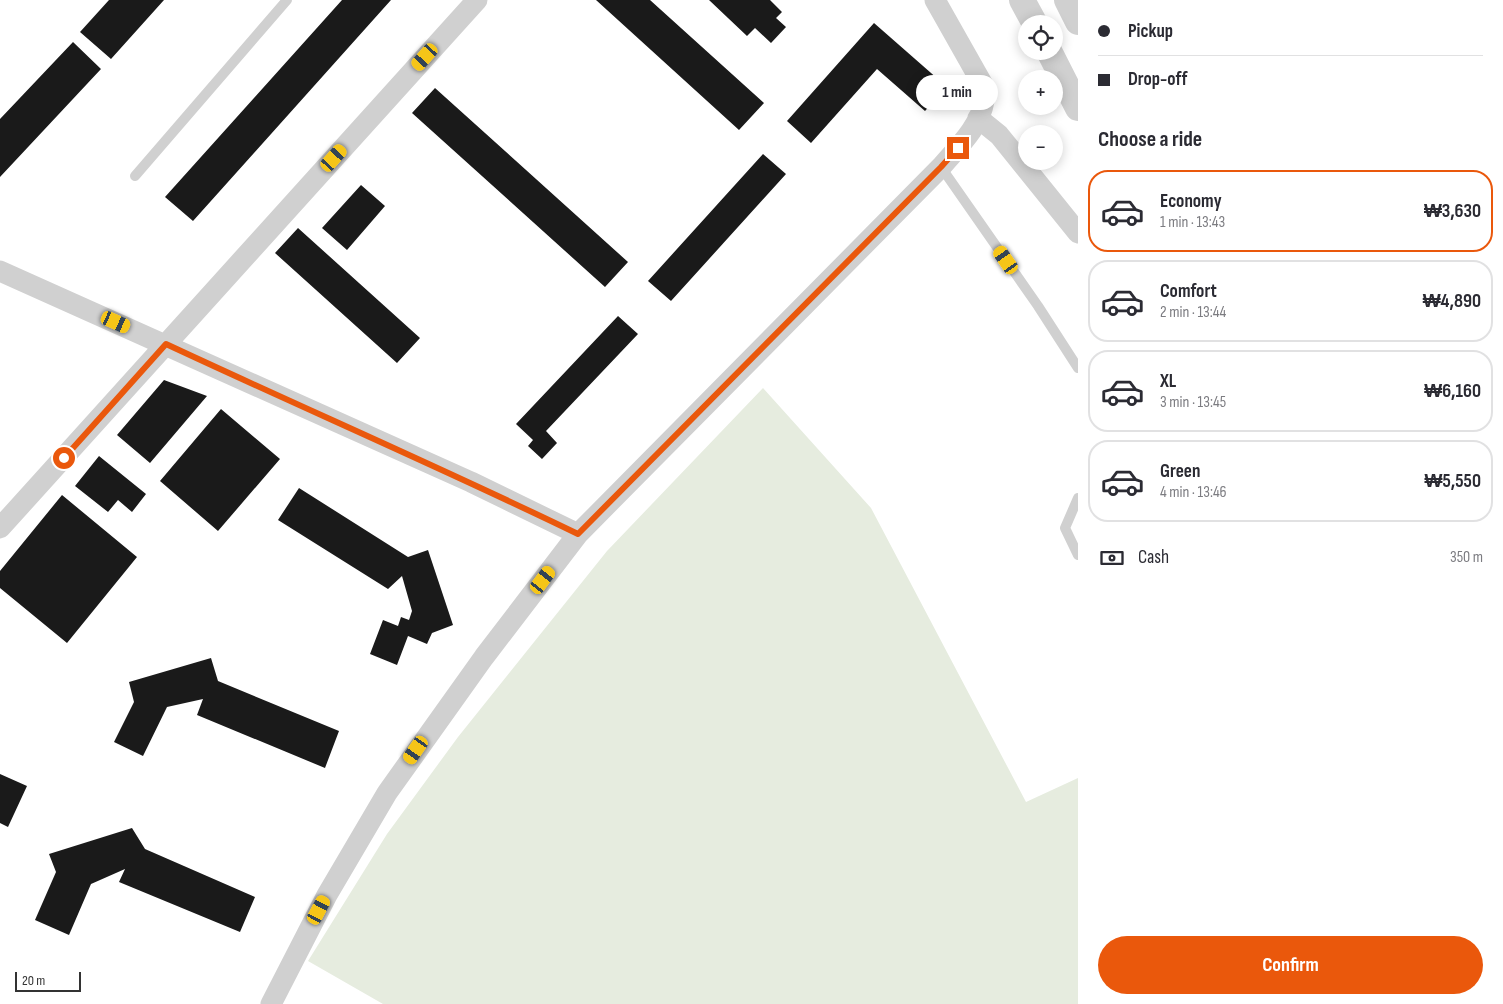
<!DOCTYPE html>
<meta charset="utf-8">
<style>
body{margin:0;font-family:"Sofia Sans Condensed",sans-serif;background:#f7f7f7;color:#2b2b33;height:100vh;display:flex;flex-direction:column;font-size:19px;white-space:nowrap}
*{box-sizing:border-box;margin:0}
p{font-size:16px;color:#7c7c81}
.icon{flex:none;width:28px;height:28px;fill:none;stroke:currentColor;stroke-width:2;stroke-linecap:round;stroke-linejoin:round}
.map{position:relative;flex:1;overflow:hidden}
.panel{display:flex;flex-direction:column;background:#fff;width:425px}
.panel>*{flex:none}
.guide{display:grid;align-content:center;height:110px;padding:0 20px;background:#fff}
.controls{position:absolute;left:1018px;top:15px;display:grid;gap:10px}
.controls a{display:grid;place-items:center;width:45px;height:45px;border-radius:50%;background:#fff;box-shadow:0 2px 12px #0003;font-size:25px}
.scale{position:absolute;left:15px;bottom:12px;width:66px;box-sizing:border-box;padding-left:5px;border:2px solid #333;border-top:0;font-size:14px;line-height:18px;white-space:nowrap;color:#333;-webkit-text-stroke:4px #fff;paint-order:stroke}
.end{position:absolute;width:22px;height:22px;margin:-11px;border:6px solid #ea580c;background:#fff;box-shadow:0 0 0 2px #fff}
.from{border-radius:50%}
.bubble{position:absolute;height:35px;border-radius:18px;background:#fff;box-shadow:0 2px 12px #0003;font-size:16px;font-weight:700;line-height:35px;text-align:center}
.car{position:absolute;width:15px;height:30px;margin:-15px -8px;border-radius:6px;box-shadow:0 0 4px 1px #0007;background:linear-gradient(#f5c518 24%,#345 0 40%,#f5c518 0 76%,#345 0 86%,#f5c518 0)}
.guide b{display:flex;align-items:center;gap:18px;height:48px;font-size:19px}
.guide b+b{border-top:1px solid #e1e1e2}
.guide i{width:12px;height:12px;background:#2b2b33}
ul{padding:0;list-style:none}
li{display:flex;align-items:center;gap:15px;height:82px;margin:0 10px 8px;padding:0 10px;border:2px solid #e1e1e2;border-radius:20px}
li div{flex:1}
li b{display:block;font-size:19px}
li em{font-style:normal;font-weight:700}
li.active{border-color:#ea580c}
li>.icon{width:45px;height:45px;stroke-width:1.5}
h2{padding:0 20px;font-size:22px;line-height:60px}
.pay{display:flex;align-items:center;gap:12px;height:55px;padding:0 20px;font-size:19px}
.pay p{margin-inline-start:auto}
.primary-button{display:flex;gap:10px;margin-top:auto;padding:10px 20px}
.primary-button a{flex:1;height:58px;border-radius:30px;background:#ea580c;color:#fff;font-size:20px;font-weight:700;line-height:58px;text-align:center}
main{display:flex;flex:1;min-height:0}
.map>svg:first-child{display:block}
.green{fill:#e6ecdf}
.building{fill:#1a1a1a}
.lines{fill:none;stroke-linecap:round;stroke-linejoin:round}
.service{stroke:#d0d0d0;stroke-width:10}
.minor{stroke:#d0d0d0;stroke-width:21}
.tertiary{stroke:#d0d0d0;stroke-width:26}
.route{stroke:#ea580c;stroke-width:6}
</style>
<main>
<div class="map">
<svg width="1078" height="1004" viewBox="0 0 1078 1004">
<rect width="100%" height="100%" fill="#fff"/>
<path class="green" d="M 763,388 L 871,508 L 1026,802 L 1078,778 L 1078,1004 L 383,1004 L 308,961 L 387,834 L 458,737 L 607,551 Z"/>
<path class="building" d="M 109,0 L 164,0 L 111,59 L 80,32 Z
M 342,0 L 391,0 L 193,221 L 165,197 Z
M 596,0 L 650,0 L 764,103 L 739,130 Z
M 709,0 L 770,0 L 782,12 L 776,18 L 786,27 L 771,43 L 755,28 L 747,36 Z
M 874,23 L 947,87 L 925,111 L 877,69 L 811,143 L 787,121 Z
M 73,42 L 101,69 L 0,177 L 0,119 Z
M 435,88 L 628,262 L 605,287 L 412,113 Z
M 763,154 L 786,174 L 671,301 L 648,281 Z
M 361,185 L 385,206 L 347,250 L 322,228 Z
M 298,228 L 420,338 L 397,363 L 275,253 Z
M 618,316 L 638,334 L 546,431 L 557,443 L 542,459 L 528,446 L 533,440 L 516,424 Z
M 164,380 L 207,396 L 150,463 L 117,435 Z
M 221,409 L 280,459 L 218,531 L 160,481 Z
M 99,456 L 146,494 L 132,512 L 118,500 L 108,512 L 75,486 Z
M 299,488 L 408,557 L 428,550 L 453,625 L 432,633 L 427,644 L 408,636 L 397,665 L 370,654 L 383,620 L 398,626 L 401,617 L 409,620 L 412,611 L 402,576 L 388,589 L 278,520 Z
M 62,495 L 137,557 L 67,643 L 0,588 L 0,571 Z
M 211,658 L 218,681 L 339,731 L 325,768 L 197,715 L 203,699 L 167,707 L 143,756 L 114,742 L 134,702 L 129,682 Z
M 0,774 L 27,786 L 8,827 L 0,823 Z
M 132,828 L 145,849 L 255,897 L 240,932 L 119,882 L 125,869 L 91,884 L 69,935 L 35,920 L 56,872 L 49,854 Z"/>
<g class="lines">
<path class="service" d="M 941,167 L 1038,306 L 1078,368
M 135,176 L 287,0
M 1078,498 L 1065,528 L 1078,555"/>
<path class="minor" d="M 978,118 L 999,135 L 1078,233
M 0,271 L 471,482 L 578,534
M 0,528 L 477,0
M 271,1004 L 327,895 L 387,793 L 484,657 L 578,534 L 941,167 C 957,148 980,127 984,101 C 985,96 983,90 983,85 L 935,0"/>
<path class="tertiary" d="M 1022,0 L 1035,24
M 1067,0 L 1078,22
M 1049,51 L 1078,108"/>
</g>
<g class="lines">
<path class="route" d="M 64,458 L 166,344 C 303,408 442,468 578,534 L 941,167 L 958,148"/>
</g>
</svg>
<div class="controls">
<a><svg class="icon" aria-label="locate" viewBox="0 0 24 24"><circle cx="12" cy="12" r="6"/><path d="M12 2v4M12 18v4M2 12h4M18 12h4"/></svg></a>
<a>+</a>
<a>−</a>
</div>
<div class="scale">20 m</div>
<i class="end from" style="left:64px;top:458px"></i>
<i class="end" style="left:958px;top:148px"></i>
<div class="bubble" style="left:916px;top:75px;width:82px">1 min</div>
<i class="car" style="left:425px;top:57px;rotate:222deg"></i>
<i class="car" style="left:334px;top:158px;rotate:42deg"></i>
<i class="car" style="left:1006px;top:260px;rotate:325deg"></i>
<i class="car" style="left:116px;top:322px;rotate:114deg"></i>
<i class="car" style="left:543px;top:580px;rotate:37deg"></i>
<i class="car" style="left:416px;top:750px;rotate:215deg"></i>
<i class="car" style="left:319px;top:910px;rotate:28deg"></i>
</div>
<section class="panel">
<div class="guide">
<b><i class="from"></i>Pickup</b>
<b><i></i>Drop-off</b>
</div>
<h2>Choose a ride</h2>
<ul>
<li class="active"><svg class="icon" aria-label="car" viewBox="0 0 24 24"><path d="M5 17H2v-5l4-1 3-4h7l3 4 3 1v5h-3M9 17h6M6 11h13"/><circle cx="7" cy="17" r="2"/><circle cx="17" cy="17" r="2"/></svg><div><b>Economy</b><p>1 min · 13:43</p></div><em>₩3,630</em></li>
<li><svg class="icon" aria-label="car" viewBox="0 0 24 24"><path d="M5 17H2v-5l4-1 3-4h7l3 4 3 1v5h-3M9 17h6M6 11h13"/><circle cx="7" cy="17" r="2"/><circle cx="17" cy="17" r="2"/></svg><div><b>Comfort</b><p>2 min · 13:44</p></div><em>₩4,890</em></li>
<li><svg class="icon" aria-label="car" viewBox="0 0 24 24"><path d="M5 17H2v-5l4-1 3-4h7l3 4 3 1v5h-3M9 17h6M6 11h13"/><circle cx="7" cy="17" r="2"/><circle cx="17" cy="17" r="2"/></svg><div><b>XL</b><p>3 min · 13:45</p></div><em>₩6,160</em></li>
<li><svg class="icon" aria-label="car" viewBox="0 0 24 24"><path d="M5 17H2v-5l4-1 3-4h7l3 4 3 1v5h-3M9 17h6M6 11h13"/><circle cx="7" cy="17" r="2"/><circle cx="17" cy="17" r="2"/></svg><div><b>Green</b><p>4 min · 13:46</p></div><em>₩5,550</em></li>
</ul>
<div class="pay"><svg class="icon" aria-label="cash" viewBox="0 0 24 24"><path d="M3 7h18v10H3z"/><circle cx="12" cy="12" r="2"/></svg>Cash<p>350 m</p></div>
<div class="primary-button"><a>Confirm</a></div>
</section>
</main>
